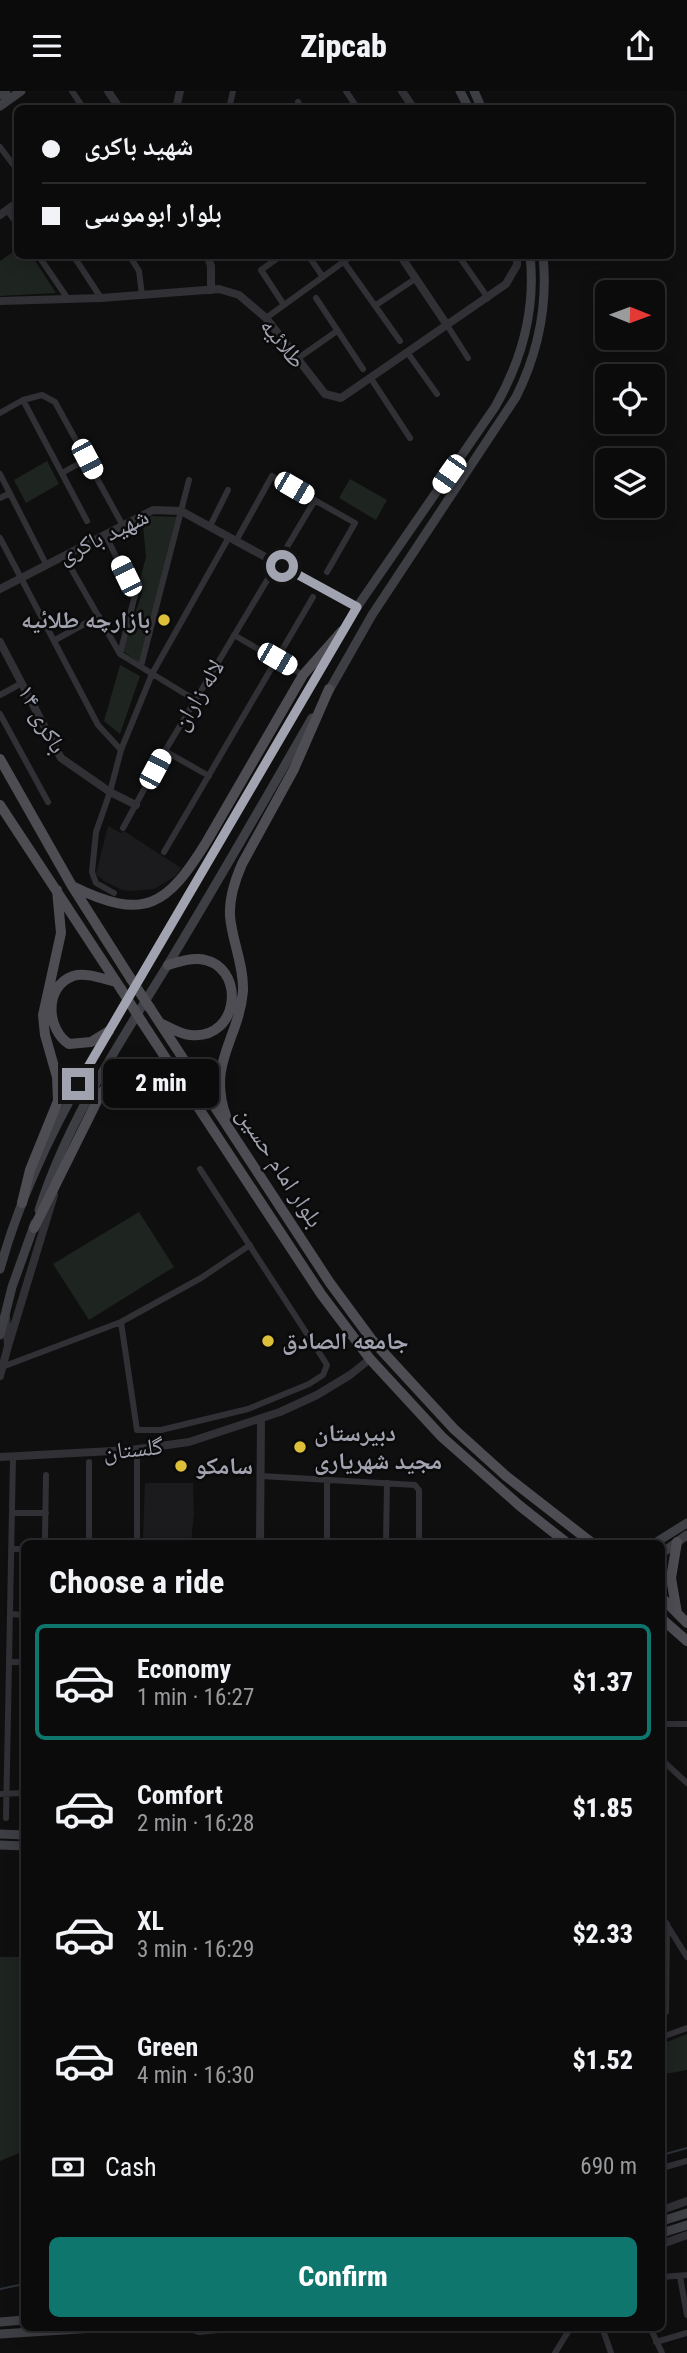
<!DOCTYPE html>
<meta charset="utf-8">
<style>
body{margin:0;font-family:"Roboto Condensed","Noto Naskh Arabic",sans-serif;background:#141415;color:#f1f3f6;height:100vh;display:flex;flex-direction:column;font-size:26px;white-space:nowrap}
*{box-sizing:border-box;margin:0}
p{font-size:23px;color:#9a9b9d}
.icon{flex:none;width:38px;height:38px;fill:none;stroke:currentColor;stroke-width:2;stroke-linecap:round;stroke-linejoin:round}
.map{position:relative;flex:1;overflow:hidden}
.sheet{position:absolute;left:21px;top:1449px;width:644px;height:791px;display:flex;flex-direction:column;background:#0b0b0c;border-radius:10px;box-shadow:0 4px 18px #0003,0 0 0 2px #2b2b2d}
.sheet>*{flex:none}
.top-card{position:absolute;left:14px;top:14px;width:660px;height:154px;border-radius:10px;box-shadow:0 4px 18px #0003,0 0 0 2px #2b2b2d;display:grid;align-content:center;height:154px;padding:0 28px;background:#0b0b0c}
.needle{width:46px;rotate:91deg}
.tools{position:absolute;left:595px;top:189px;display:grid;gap:14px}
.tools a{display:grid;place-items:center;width:70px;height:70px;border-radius:10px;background:#0b0b0c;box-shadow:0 4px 18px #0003,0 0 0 2px #2b2b2d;font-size:35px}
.end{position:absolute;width:32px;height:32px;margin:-16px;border:9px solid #a1a3b0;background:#111;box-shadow:0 0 0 4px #111}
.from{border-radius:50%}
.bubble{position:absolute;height:49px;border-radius:10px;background:#0b0b0c;box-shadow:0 4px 18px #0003,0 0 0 2px #2b2b2d;font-size:23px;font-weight:800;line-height:49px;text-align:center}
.car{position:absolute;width:21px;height:42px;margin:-21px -10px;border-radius:9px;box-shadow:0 0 5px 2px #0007;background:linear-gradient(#fff 24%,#345 0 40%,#fff 0 76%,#345 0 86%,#fff 0)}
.top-card b{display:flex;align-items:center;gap:24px;height:66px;font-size:26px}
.top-card b+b{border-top:2px solid #2b2b2d}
.top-card i{width:18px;height:18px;background:#f1f3f6}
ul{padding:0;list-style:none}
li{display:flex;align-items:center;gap:21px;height:116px;margin:0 14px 10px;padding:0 14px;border:4px solid transparent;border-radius:10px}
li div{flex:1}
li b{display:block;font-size:26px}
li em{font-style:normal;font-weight:800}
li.selected{border-color:#0f766e}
li>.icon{width:63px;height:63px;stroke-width:1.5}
h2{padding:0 28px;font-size:32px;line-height:84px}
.pay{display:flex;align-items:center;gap:18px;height:77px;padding:0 28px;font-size:26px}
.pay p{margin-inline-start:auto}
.action{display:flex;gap:14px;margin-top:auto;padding:14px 28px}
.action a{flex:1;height:80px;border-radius:10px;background:#0f766e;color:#fff;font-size:28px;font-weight:800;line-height:80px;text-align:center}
header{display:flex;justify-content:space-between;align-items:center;height:91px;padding:0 28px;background:#0b0b0c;font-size:32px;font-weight:800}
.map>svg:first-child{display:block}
.built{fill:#1b1b1d}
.green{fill:#1e241f}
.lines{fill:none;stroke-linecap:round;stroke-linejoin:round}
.stream{stroke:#2c3139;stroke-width:2}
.minor{stroke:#303035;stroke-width:6}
.tertiary{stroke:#303035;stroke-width:8}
.secondary{stroke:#3e3f44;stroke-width:9}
.primary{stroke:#4d4d53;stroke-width:10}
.primary-bridge{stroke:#4d4d53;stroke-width:10}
.route{stroke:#a1a3b0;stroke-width:9}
.poi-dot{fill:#debf39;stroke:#0a0a0b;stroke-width:2.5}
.labels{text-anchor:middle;stroke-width:5;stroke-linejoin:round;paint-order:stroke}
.street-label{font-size:24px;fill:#a1a3b0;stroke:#0a0a0b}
.poi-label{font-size:24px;font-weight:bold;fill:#a1a3b0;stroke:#0a0a0b;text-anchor:start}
</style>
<header><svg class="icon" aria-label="menu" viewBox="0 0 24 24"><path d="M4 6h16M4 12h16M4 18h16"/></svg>Zipcab<svg class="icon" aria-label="share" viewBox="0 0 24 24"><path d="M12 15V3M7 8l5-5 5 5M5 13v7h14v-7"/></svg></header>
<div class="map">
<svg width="687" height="2262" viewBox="0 0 687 2262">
<rect width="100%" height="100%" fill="#0f0f10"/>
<path class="built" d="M 108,735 L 121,742 L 124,740 L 181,777 L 176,785 L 154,798 L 131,800 L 122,799 L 104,790 L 96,783 Z
M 145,1392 L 193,1392 L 194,1422 L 191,1452 L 149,1452 L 143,1447 Z"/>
<path class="green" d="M 17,158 L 18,164 L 32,165 L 56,202 L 0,205 L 0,170 Z
M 47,370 L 59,393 L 26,412 L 14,389 Z
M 350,388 L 387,409 L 376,429 L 339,407 Z
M 151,425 L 179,426 L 140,573 L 123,560 L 142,502 L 139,492 L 146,466 L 143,435 Z
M 120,574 L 140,585 L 120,643 L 104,630 Z
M 139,1121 L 174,1176 L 89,1229 L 53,1173 Z
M 0,1866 L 24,1866 L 24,2060 L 0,2070 Z
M 687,1943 L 687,1979 L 665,1983 L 662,1968 L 662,1953 Z"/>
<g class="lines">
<path class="stream" d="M 662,2064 L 687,2057
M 0,2198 L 24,2193"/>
<path class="minor" d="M 72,0 L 84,18
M 346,0 L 358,18
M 298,11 L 302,18
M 29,17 L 29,18
M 229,18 L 233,0
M 0,56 L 18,80
M 7,119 L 18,134
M 38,164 L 68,208
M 73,164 L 101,207
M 129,164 L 139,180 L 142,204
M 282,164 L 261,179 L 284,214
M 308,164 L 323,186
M 458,164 L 488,207
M 344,171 L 400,250
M 316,207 L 363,278
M 376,214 L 415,188
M 266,227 L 353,164
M 447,234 L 468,267
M 407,261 L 437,303
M 297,268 L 337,240
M 370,286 L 410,347
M 23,309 L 87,430
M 0,322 L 23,309 L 42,304 L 55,311 L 122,433
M 62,382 L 87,368
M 0,383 L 46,473
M 0,407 L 10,402
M 210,435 L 228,399
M 105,443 L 135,504 L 120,563
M 0,447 L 98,634 L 121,659
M 236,450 L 272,385 L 355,432 L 327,481
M 64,465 L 120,563 L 195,609
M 234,544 L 303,584
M 55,549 L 99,525
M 141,575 L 189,389
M 0,604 L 22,592
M 0,623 L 48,711
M 165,660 L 209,685
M 123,737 L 165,660 L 315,409
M 164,761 L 313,506
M 114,802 L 96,792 L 92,781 L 96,741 L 110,701 L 121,659 L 152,583 L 229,446
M 121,1231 L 201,1187 L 250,1154
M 2,1276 L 121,1231 L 137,1339 L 161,1339 L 248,1318 L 309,1293 L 323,1284 L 327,1274 L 322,1266 L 200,1078
M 261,1385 L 415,1394 L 419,1399 L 419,1452
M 12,1422 L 46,1422
M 45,1446 L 46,1384
M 89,1448 L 89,1371
M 137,1452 L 137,1359
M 327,1452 L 327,1389
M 386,1452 L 387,1392
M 11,1458 L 24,1458
M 10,1523 L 24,1524
M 9,1571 L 24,1571
M 662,1633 L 687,1633
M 662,1669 L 687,1692
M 0,1703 L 24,1702
M 6,1727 L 13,1366
M 662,1826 L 687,1866
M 666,1921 L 667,1833
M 662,1946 L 687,1937
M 662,2077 L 687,2070
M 662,2186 L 687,2184
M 680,2186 L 687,2224
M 602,2236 L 611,2262
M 650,2236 L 662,2262
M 656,2251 L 687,2242
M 555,2262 L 571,2236"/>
<path class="tertiary" d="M 108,0 L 120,18
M 402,0 L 414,18
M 176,18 L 180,0
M 0,124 L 18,111
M 207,164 L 211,175 L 211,199
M 400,164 L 447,234
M 0,210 L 101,207 L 219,198 L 239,204 L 266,227 L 325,303 L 341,307 L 506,193 L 517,174 L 517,164
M 0,498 L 153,419 L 181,420 L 357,516
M 0,551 L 61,667 L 110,701 L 136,714
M 8,1255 L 54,1104
M 0,1285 L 8,1255 L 6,1226
M 0,1366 L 131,1359 L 189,1351 L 280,1321 L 317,1304 L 350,1284 L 370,1268
M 260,1452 L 261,1328
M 662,2119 L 687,2110
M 662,2153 L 687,2144
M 187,2236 L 199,2240 L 239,2236"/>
<path class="secondary" d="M 460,0 L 469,18
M 474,0 L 482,18
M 0,4 L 6,0
M 0,15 L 21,0
M 327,603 L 372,524 L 516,306 C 538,262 548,214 543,164
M 39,1119 C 67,1031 119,953 167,875 C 217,793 264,710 312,627
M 0,1178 C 19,1109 51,1041 87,978 L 357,516 L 495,316 C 522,269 536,219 530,164
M 0,1244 L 12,1196 L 35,1132
M 655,1452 L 687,1432
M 662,1462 L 687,1444
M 0,1743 L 24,1744
M 0,1754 L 24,1755
M 662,2130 L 687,2122
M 662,2142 L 687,2134
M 0,2231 L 24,2229
M 0,2243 L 111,2236"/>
<path class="primary" d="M 0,668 L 72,795 L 131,888
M 0,714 L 121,898
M 72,795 C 145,831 167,815 207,750 L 303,584 L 342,540
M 150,917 L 330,1192 L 372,1249 L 454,1338 L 506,1385 L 592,1452
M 142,931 L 321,1203 L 370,1268 L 442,1346 L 520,1415 L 567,1452
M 160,932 C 169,936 179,943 190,944 C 241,950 247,872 199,868 C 188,867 178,871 168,874
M 109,940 L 91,951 L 69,953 C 47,939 43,896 73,885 C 86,881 103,888 116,891
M 226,1025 C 207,972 239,948 243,900 C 244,874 232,850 230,825 C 229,807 235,789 242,773 L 294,678 L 329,598
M 22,1112 L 30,1079 L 58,1010 L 57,986 L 45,944 L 43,924 L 61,842 L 57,799
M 34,1137 L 101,1002 L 120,984 L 132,981 L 149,982 L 160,986 L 190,1007
M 662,1507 L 687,1532
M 677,1522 L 671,1487 L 677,1451
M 662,1528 L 687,1550"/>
<path class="primary-bridge" d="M 131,888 L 150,917
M 121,898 L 142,931"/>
</g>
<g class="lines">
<path class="route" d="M 78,993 L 357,516 L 282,475"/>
</g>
<g class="poi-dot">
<circle cx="164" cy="529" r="7"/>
<circle cx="268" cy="1250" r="7"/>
<circle cx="300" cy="1356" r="7"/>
<circle cx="181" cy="1375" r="7"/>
</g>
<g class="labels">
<g class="street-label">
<text transform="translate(283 252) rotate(51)" y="8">طلائیه</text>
<text transform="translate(103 445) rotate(-26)" y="8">شهید باکری</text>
<text transform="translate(198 604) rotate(-59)" y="8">لاله زاران</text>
<text transform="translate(42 628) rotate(61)" y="8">باکری ۱۴</text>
<text transform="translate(280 1076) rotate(57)" y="8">بلوار امام حسین</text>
<text transform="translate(133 1358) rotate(-6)" y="8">گلستان</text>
</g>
<g class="poi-label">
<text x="150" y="537" text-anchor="end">بازارچه طلائیه</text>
<text x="282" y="1258">جامعه الصادق</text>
<text x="314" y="1350">دبیرستان<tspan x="314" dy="28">مجید شهریاری</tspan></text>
<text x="195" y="1383">سامکو</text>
</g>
</g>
</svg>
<div class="tools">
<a><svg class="needle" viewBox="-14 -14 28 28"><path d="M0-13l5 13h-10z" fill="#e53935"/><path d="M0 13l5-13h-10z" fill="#9a9b9d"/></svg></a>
<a><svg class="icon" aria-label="locate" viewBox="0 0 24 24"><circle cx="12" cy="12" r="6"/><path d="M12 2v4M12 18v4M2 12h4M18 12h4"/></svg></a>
<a><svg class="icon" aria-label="layers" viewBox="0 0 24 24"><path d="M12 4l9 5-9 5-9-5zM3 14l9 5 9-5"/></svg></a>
</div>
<i class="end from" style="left:282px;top:475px"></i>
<i class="end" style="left:78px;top:993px"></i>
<div class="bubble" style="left:103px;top:968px;width:116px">2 min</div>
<i class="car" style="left:87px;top:368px;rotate:152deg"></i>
<i class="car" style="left:449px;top:383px;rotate:215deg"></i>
<i class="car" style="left:294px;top:397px;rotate:120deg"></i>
<i class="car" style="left:126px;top:485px;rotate:334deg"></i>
<i class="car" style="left:277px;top:568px;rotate:120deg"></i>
<i class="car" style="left:155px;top:678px;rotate:28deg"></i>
<div class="top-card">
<b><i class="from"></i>شهید باکری</b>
<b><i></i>بلوار ابوموسی</b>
</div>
<section class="sheet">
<h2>Choose a ride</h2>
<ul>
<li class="selected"><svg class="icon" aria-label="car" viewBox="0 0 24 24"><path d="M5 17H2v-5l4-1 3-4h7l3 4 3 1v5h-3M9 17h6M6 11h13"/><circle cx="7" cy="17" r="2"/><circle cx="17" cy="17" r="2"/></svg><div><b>Economy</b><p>1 min · 16:27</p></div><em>$1.37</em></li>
<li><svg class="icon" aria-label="car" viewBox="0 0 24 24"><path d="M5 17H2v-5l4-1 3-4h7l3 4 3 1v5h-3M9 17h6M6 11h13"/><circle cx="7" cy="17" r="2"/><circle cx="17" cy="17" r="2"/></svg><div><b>Comfort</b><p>2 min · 16:28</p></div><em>$1.85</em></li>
<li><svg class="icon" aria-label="car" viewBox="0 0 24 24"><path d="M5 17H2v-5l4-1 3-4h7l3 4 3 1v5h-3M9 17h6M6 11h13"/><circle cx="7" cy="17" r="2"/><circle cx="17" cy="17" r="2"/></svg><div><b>XL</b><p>3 min · 16:29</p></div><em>$2.33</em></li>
<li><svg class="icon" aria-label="car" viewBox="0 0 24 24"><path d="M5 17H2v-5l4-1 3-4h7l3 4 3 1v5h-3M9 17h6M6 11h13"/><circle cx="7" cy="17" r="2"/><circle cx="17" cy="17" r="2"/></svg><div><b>Green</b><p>4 min · 16:30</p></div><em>$1.52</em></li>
</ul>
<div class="pay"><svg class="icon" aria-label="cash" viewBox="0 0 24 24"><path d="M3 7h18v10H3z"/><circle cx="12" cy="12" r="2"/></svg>Cash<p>690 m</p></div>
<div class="action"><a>Confirm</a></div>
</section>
</div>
